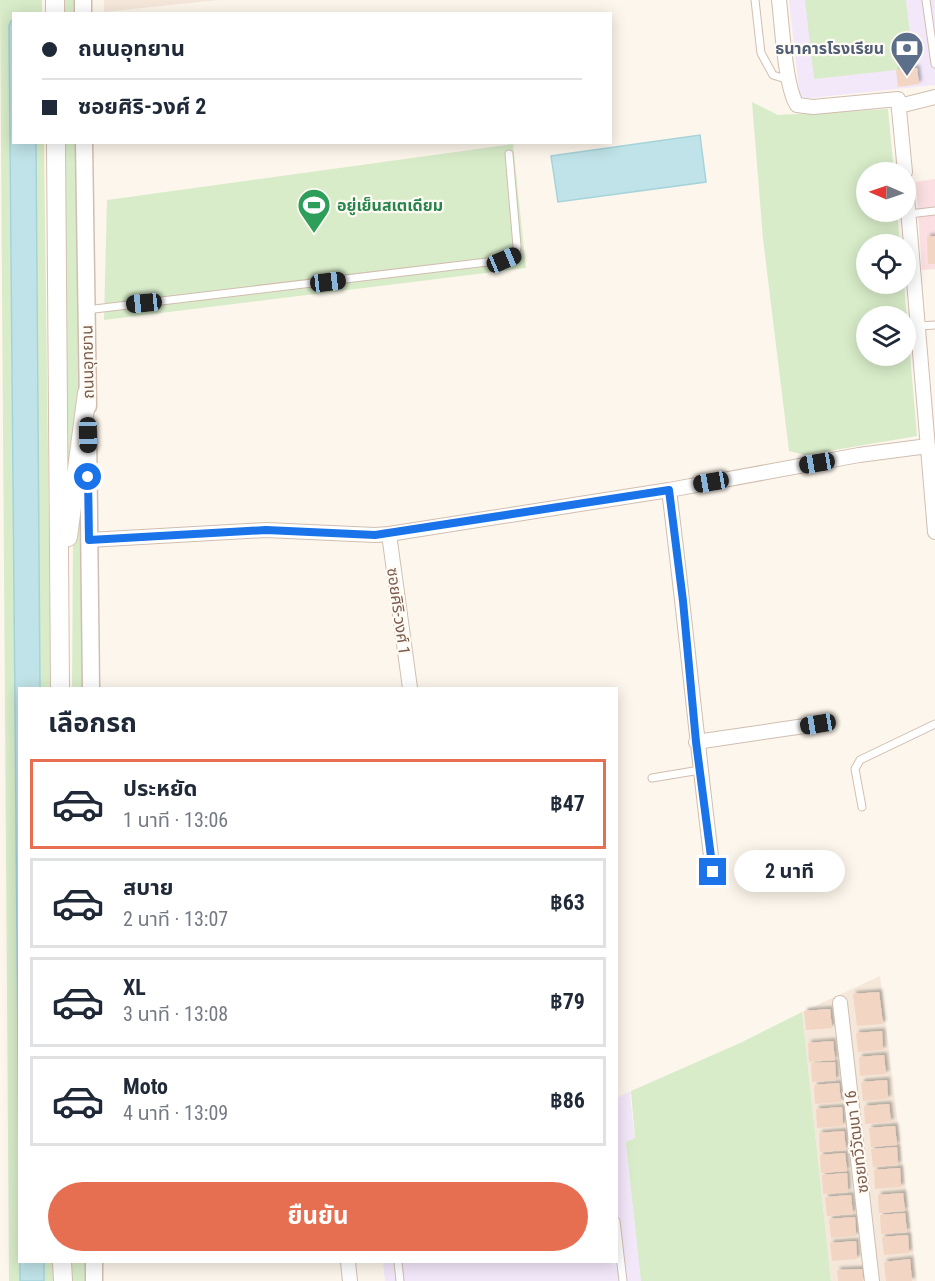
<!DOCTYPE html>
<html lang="th">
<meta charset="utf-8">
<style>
body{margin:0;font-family:"Roboto Condensed","Noto Sans Thai",sans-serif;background:#f6f6f7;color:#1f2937;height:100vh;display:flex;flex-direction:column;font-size:22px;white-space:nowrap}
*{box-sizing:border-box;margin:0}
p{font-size:20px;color:#747a83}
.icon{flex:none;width:33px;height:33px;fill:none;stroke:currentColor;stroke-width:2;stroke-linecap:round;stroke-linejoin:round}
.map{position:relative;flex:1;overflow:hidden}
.side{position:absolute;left:18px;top:687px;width:600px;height:576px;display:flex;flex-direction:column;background:#fff;border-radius:0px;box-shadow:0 3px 15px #0003}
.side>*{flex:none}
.banner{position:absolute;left:12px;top:12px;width:600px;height:132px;border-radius:0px;box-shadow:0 3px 15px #0003;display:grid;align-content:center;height:132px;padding:0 30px;background:#fff}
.needle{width:39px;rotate:272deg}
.controls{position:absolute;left:856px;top:162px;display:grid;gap:12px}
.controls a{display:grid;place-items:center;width:60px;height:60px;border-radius:50%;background:#fff;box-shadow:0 3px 15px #0003;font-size:30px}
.end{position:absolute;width:27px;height:27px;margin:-14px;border:8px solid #1a73e8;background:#fff;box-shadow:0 0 0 3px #fff}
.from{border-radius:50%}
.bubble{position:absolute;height:42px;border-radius:21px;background:#fff;box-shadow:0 3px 15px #0003;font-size:20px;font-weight:700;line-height:42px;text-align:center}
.car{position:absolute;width:18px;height:36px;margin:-18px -9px;border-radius:8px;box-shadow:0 0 4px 2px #0007;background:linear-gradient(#222 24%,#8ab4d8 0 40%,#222 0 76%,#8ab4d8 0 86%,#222 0)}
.banner b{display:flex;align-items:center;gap:21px;height:57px;font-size:22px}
.banner b+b{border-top:2px solid #e0e1e3}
.banner i{width:15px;height:15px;background:#1f2937}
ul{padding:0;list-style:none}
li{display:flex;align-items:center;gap:18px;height:90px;margin:0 12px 9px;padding:0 18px;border:3px solid #e0e1e3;border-radius:0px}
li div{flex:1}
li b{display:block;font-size:22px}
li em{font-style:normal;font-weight:700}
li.on{border-color:#e76f51}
li>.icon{width:54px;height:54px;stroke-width:1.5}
h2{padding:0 30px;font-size:27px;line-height:72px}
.cta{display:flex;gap:12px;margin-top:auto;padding:12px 30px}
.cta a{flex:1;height:69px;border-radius:36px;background:#e76f51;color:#fff;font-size:24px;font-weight:700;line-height:69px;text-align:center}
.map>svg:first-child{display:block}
.residential{fill:#f5e8da}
.education{fill:#f3e8fa}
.medical{fill:#fbdfe3}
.green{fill:#d8ecc9;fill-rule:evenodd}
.water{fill:#bfe3e8;stroke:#a5d3da;stroke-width:1.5}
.building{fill:#f3d5c3;filter:url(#shadow)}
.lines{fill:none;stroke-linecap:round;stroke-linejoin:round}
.service-casing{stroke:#d1beb0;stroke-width:9}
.minor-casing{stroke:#d1beb0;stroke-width:16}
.tertiary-casing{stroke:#d1beb0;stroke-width:19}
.secondary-casing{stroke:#d6c0b0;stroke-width:20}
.service{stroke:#fff;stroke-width:7}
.minor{stroke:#fff;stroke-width:14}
.tertiary{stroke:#fff;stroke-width:16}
.secondary{stroke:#fff;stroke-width:18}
.route{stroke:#1a73e8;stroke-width:8}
.labels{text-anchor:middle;stroke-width:4.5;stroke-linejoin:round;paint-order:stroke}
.service-label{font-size:16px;font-weight:bold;fill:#4e5e75;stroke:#fffaf3;text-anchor:end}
.leisure-label{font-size:16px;font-weight:bold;fill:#27864d;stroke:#fffaf3;text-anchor:start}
.street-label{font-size:16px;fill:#7a5c4d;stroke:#fffaf3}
</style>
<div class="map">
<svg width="935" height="1281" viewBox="0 0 935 1281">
<defs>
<filter id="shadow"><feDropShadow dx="3" dy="-3" stdDeviation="1.5" flood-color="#0004"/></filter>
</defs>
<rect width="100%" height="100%" fill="#fdf6ec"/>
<path class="residential" d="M 104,0 L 219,0 L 104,12 Z
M 880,976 L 917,1281 L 831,1281 L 802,1012 Z"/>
<path class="education" d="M 789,0 L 935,0 L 935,85 L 800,99 Z
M 631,1091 L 630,1095 L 650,1281 L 385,1281 L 383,1262 L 616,1262 L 617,1098 Z"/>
<path class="medical" d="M 935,179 L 935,269 L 922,270 L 916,182 Z"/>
<path class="green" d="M 0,0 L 42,0 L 42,13 L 14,14 L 13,20 L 11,21 L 9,26 L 20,1281 L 9,1281 Z
M 63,0 L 79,0 L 79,13 L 63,13 Z
M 805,0 L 906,0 L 914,68 L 814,79 Z
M 752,102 L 778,115 L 888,109 L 894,172 L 867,172 L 867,212 L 897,212 L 900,244 L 867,244 L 867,284 L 904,284 L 917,436 L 805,455 L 789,451 L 763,239 ZM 867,316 L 906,316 L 906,356 L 867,356 Z
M 36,143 L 44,143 L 51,688 L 40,688 Z
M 64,143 L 80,143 L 82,398 L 66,488 Z
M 513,144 L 526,268 L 104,320 L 107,200 Z
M 82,492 L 84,688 L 72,688 L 73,538 Z
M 802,1012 L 831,1281 L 641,1281 L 626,1142 L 635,1138 L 631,1091 L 740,1043 Z
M 44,1262 L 53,1262 L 53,1281 L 44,1281 Z
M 71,1262 L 87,1262 L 87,1281 L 71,1281 Z"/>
<path class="water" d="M 13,20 L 14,142 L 36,143 L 40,688 L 20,688 L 20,1262 L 44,1262 L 44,1281 L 20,1281 L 9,26 L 11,21 Z
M 700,135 L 706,182 L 558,202 L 551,156 Z"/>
<path class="building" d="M 917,68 L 919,84 L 898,87 L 896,70 Z
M 935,236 L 935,264 L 928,264 L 927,237 Z
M 879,992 L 883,1024 L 857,1026 L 853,994 Z
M 830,1009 L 832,1028 L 806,1030 L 804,1011 Z
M 882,1031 L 883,1050 L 858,1052 L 856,1033 Z
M 833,1041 L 835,1060 L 809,1062 L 808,1043 Z
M 884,1055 L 886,1074 L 860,1076 L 859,1057 Z
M 835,1062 L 836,1080 L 812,1082 L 811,1063 Z
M 887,1080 L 888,1099 L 863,1101 L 861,1082 Z
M 839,1083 L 841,1102 L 815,1104 L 814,1085 Z
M 889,1104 L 891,1122 L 865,1124 L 864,1106 Z
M 842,1107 L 843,1126 L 817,1128 L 816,1109 Z
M 895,1126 L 897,1145 L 871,1147 L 869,1128 Z
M 844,1131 L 846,1150 L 820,1152 L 819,1133 Z
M 897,1147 L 898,1165 L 873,1167 L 871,1149 Z
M 845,1153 L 847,1171 L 821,1173 L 820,1155 Z
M 900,1168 L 901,1187 L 875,1189 L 874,1170 Z
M 847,1173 L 848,1192 L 823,1194 L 822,1175 Z
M 903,1193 L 905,1211 L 879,1213 L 878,1195 Z
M 851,1195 L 853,1214 L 827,1216 L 825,1197 Z
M 905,1213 L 907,1232 L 881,1234 L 880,1215 Z
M 855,1217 L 856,1236 L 831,1238 L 829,1219 Z
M 908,1235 L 909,1253 L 884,1255 L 882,1237 Z
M 856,1241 L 857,1259 L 832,1261 L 830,1243 Z
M 910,1259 L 912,1281 L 886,1281 L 884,1262 Z
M 862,1269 L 863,1281 L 838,1281 L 837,1270 Z"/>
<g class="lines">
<defs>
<path id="service" d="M 755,0 L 761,53 L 773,75 L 789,80
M 926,0 L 935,64
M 909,214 L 935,211
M 86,310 L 504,260 L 516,256 L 517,246 L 509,154
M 919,326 L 935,325
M 652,778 L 700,770
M 862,807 L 855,769 L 860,760 L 935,724
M 616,1221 L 623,1281
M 398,1262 L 400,1281"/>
<path id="minor" d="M 779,0 C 782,24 785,87 797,105 L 813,107 L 898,99 L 905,172
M 899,106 L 935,97
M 906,185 L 935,532
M 669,490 C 685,617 697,745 713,872
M 389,534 L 410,688
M 89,540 L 266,530 L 375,535 L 389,534 L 669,490 L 859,455 L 928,446
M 696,742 L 818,724
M 840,1003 L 872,1281
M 348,1262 L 350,1281"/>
<path id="tertiary" d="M 83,0 L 83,14
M 84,142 L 88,406
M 88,431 L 91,688
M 94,1262 L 94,1281"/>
<path id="secondary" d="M 55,0 L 55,14
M 56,142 L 60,688
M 68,537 L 87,393
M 62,1262 L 63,1281"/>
</defs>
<use href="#service" class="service-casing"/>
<use href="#minor" class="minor-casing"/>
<use href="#tertiary" class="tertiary-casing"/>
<use href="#secondary" class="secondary-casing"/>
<use href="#service" class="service"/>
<use href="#minor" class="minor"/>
<use href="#tertiary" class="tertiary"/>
<use href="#secondary" class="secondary"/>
</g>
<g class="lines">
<path class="route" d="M 88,477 L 89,540 L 266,530 L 375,535 L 669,490 L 683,601 L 696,742 L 713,872"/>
</g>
<defs>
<symbol id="bank-pin" viewBox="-11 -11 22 30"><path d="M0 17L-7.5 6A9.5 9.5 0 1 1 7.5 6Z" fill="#5c6f8a" stroke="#fffaf3"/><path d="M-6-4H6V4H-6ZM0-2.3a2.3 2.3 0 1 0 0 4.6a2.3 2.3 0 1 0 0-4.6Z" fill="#fff"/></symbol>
<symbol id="stadium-pin" viewBox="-11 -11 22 30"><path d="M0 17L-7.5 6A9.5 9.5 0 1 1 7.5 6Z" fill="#2e9e5b" stroke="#fffaf3"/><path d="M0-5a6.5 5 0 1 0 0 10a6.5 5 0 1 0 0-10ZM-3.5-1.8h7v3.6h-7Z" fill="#fff"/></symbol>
</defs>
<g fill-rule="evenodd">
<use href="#bank-pin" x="888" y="29" width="38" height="52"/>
<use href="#stadium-pin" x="295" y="186" width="38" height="52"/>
</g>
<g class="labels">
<g class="service-label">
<text x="884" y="54">ธนาคารโรงเรียน</text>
</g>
<g class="leisure-label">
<text x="337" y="211">อยู่เย็นสเตเดียม</text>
</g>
<g class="street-label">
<text transform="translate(87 362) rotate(-91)" y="6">ถนนอุทยาน</text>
<text transform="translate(399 611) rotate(82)" y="6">ซอยศิริ-วงศ์ 1</text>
<text transform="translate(856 1142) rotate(-97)" y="6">ซอยทวีวัฒนา 16</text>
</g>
</g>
</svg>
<div class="controls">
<a><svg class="needle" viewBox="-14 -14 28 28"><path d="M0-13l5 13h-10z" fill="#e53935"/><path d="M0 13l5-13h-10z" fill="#747a83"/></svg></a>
<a><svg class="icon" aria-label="locate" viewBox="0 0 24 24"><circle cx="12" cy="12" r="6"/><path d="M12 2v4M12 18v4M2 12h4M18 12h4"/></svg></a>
<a><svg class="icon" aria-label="layers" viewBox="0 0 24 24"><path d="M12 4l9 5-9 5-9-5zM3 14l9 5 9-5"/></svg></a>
</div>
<i class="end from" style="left:88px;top:477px"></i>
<i class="end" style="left:713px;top:872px"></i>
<div class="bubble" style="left:734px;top:850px;width:111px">2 นาที</div>
<i class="car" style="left:504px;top:260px;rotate:67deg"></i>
<i class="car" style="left:328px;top:282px;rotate:83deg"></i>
<i class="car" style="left:144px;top:303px;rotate:264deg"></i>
<i class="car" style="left:88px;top:435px;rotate:179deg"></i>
<i class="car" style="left:817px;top:463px;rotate:260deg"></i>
<i class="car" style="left:711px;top:482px;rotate:260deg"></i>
<i class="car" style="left:818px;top:724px;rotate:261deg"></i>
<div class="banner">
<b><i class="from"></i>ถนนอุทยาน</b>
<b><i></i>ซอยศิริ-วงศ์ 2</b>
</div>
<section class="side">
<h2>เลือกรถ</h2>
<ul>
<li class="on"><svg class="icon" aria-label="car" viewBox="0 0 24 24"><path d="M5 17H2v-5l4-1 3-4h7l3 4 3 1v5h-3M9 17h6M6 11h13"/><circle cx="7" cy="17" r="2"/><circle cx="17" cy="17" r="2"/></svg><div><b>ประหยัด</b><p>1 นาที · 13:06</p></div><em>฿47</em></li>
<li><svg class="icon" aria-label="car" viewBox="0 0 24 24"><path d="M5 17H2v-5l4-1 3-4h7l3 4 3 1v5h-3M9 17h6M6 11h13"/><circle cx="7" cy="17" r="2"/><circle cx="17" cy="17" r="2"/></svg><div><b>สบาย</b><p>2 นาที · 13:07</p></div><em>฿63</em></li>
<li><svg class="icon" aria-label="car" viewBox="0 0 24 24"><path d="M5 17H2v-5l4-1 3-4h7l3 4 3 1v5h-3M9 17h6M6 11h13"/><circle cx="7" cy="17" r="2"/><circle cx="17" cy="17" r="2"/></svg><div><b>XL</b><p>3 นาที · 13:08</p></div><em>฿79</em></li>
<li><svg class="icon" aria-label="car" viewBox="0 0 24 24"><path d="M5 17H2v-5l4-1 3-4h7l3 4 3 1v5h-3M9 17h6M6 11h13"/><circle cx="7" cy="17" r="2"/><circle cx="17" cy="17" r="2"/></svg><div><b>Moto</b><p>4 นาที · 13:09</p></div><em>฿86</em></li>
</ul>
<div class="cta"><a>ยืนยัน</a></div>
</section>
</div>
